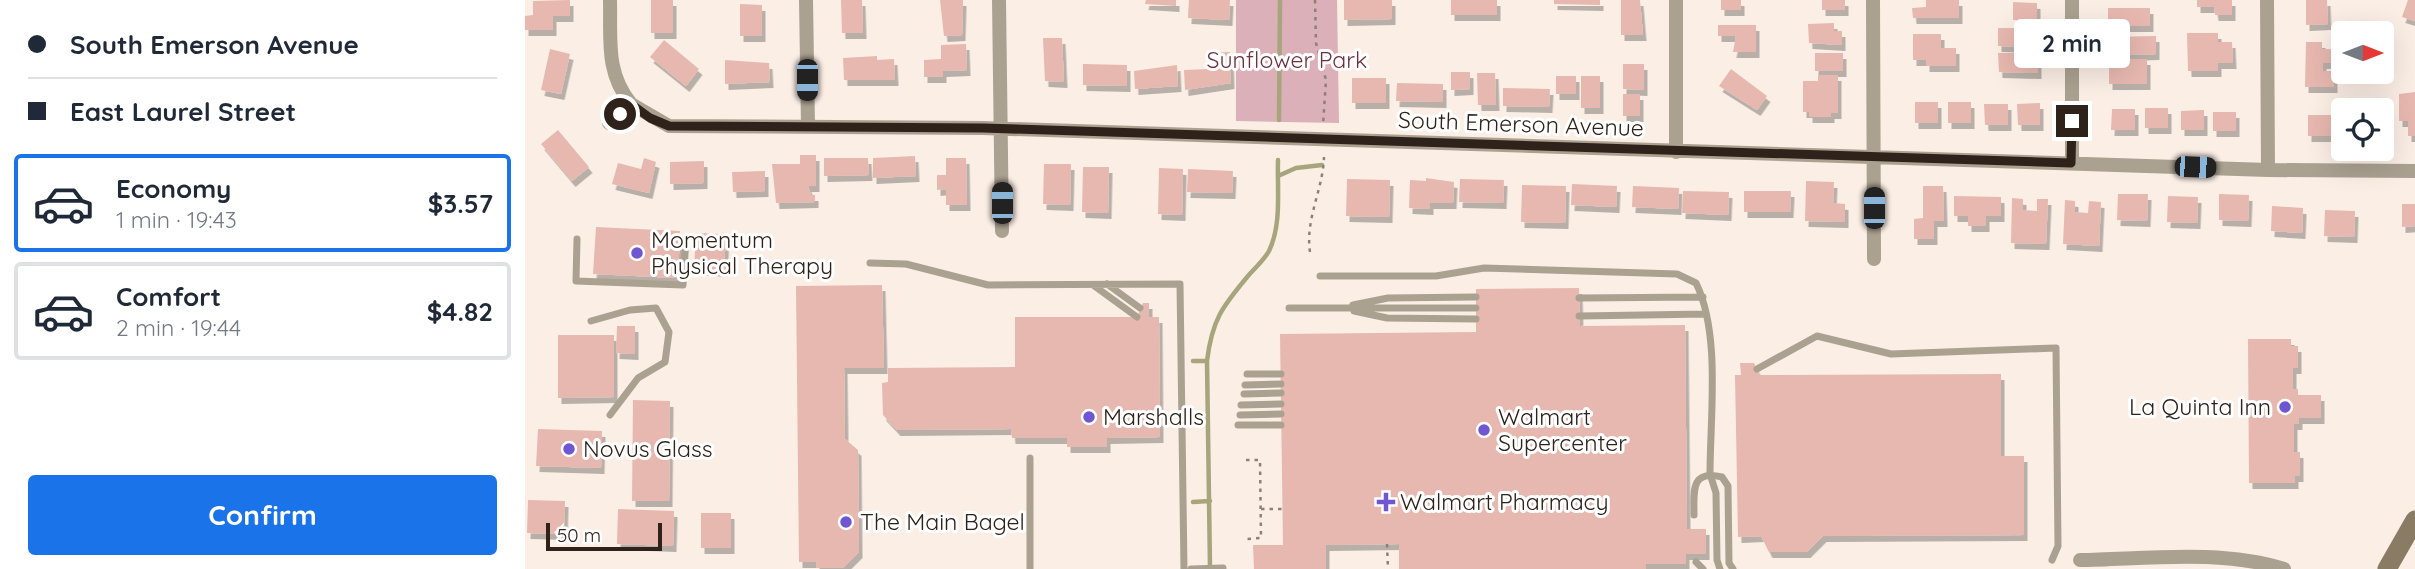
<!DOCTYPE html>
<meta charset="utf-8">
<style>
body{margin:0;font-family:Quicksand,sans-serif;background:#f2f2f3;color:#1f2937;height:100vh;display:flex;flex-direction:column;font-size:26px;white-space:nowrap}
*{box-sizing:border-box;margin:0}
p{font-size:23px;color:#747a83}
.icon{flex:none;width:38px;height:38px;fill:none;stroke:currentColor;stroke-width:2;stroke-linecap:round;stroke-linejoin:round}
.map{position:relative;flex:1;overflow:hidden}
.side{display:flex;flex-direction:column;background:#fff;width:525px}
.side>*{flex:none}
.top-card{display:grid;align-content:center;height:154px;padding:0 28px;background:#fff}
.needle{width:46px;rotate:90deg}
.tools{position:absolute;left:1806px;top:21px;display:grid;gap:14px}
.tools a{display:grid;place-items:center;width:63px;height:63px;border-radius:7px;background:#fff;box-shadow:0 7px 28px #0002;font-size:35px}
.scale{position:absolute;left:21px;bottom:18px;width:116px;box-sizing:border-box;padding-left:7px;border:4px solid #2e221a;border-top:0;font-size:19px;line-height:24px;white-space:nowrap;color:#2e221a;-webkit-text-stroke:5px #fff;paint-order:stroke}
.end{position:absolute;width:32px;height:32px;margin:-16px;border:9px solid #2e221a;background:#fff;box-shadow:0 0 0 4px #fff}
.from{border-radius:50%}
.bubble{position:absolute;height:49px;border-radius:7px;background:#fff;box-shadow:0 7px 28px #0002;font-size:23px;font-weight:700;line-height:49px;text-align:center}
.car{position:absolute;width:21px;height:42px;margin:-21px -10px;border-radius:9px;box-shadow:0 0 5px 2px #0007;background:linear-gradient(#222 24%,#8ab4d8 0 40%,#222 0 76%,#8ab4d8 0 86%,#222 0)}
.top-card b{display:flex;align-items:center;gap:24px;height:66px;font-size:26px}
.top-card b+b{border-top:2px solid #e0e1e3}
.top-card i{width:18px;height:18px;background:#1f2937}
ul{padding:0;list-style:none}
li{display:flex;align-items:center;gap:21px;height:98px;margin:0 14px 10px;padding:0 14px;border:4px solid #e0e1e3;border-radius:7px}
li div{flex:1}
li b{display:block;font-size:26px}
li em{font-style:normal;font-weight:700}
li.selected{border-color:#1a73e8}
li>.icon{width:63px;height:63px;stroke-width:1.5}
.cta{display:flex;gap:14px;margin-top:auto;padding:14px 28px}
.cta a{flex:1;height:80px;border-radius:7px;background:#1a73e8;color:#fff;font-size:28px;font-weight:700;line-height:80px;text-align:center}
main{display:flex;flex:1;min-height:0}
.map>svg:first-child{display:block}
.green{fill:#dcb0b9}
.lines{fill:none;stroke-linecap:round;stroke-linejoin:round}
.stream{stroke:#a6a57c;stroke-width:4.5}
.building{fill:#e7b8b0;filter:url(#shadow)}
.path{stroke:#8d8078;stroke-width:2.5;stroke-dasharray:3.5 5;stroke-linecap:butt}
.service{stroke:#aba191;stroke-width:7}
.minor{stroke:#aba191;stroke-width:14}
.secondary{stroke:#897b64;stroke-width:19}
.route{stroke:#2e221a;stroke-width:9}
.poi-dot{fill:#7057d1;stroke:#fff;stroke-width:2.5}
.labels{text-anchor:middle;stroke-width:6;stroke-linejoin:round;paint-order:stroke}
.park-label{font-size:23px;fill:#6d3242;stroke:#fff}
.street-label{font-size:23px;fill:#2e221a;stroke:#fff}
.poi-label{font-size:23px;fill:#2e221a;stroke:#fff;text-anchor:start}
</style>
<main>
<section class="side">
<div class="top-card">
<b><i class="from"></i>South Emerson Avenue</b>
<b><i></i>East Laurel Street</b>
</div>
<ul>
<li class="selected"><svg class="icon" aria-label="car" viewBox="0 0 24 24"><path d="M5 17H2v-5l4-1 3-4h7l3 4 3 1v5h-3M9 17h6M6 11h13"/><circle cx="7" cy="17" r="2"/><circle cx="17" cy="17" r="2"/></svg><div><b>Economy</b><p>1 min · 19:43</p></div><em>$3.57</em></li>
<li><svg class="icon" aria-label="car" viewBox="0 0 24 24"><path d="M5 17H2v-5l4-1 3-4h7l3 4 3 1v5h-3M9 17h6M6 11h13"/><circle cx="7" cy="17" r="2"/><circle cx="17" cy="17" r="2"/></svg><div><b>Comfort</b><p>2 min · 19:44</p></div><em>$4.82</em></li>
</ul>
<div class="cta"><a>Confirm</a></div>
</section>
<div class="map">
<svg width="1890" height="569" viewBox="0 0 1890 569">
<defs>
<filter id="shadow"><feDropShadow dx="3.5" dy="6" stdDeviation="0" flood-color="#0004"/></filter>
</defs>
<rect width="100%" height="100%" fill="#fbeee5"/>
<path class="green" d="M 711,0 L 812,0 L 814,123 L 711,121 Z"/>
<g class="lines">
<path class="stream" d="M 754,120 L 755,0
M 753,176 L 771,168 L 797,165
M 668,361 L 682,361
M 668,502 L 685,501
M 685,568 L 682,361 C 687,320 697,307 723,276 C 730,268 739,260 744,251 C 757,224 752,189 753,160"/>
</g>
<path class="building" d="M 45,0 L 45,16 L 28,16 L 28,30 L 0,30 L 0,16 L 8,15 L 8,1 Z
M 126,0 L 148,0 L 148,33 L 126,33 Z
M 316,0 L 337,0 L 338,33 L 317,33 Z
M 415,0 L 438,0 L 437,35 L 419,36 Z
M 621,0 L 651,0 L 651,6 L 620,4 Z
M 664,0 L 705,0 L 704,20 L 663,18 Z
M 819,0 L 867,0 L 867,19 L 819,20 Z
M 926,0 L 972,0 L 972,15 L 926,15 Z
M 1029,0 L 1075,0 L 1075,5 L 1029,4 Z
M 1096,0 L 1115,0 L 1118,35 L 1096,35 Z
M 1196,0 L 1216,0 L 1216,10 L 1196,10 Z
M 1297,0 L 1320,0 L 1320,10 L 1297,10 Z
M 1401,0 L 1434,0 L 1434,18 L 1388,18 L 1387,8 L 1401,7 Z
M 1672,0 L 1707,0 L 1707,15 L 1690,15 L 1689,7 L 1672,7 Z
M 1781,0 L 1802,0 L 1803,24 L 1781,25 Z
M 1883,0 L 1890,0 L 1890,21 L 1877,17 Z
M 1488,2 L 1512,3 L 1512,20 L 1488,20 Z
M 215,4 L 237,5 L 237,36 L 215,36 Z
M 1583,8 L 1625,8 L 1625,26 L 1597,26 L 1597,20 L 1583,20 Z
M 1309,23 L 1309,31 L 1317,31 L 1317,45 L 1284,43 L 1283,24 Z
M 1193,25 L 1231,25 L 1231,52 L 1208,52 L 1211,36 L 1193,36 Z
M 1473,28 L 1501,28 L 1502,35 L 1513,35 L 1514,47 L 1473,46 Z
M 1662,33 L 1693,33 L 1693,42 L 1707,42 L 1708,63 L 1693,63 L 1693,71 L 1663,71 Z
M 1388,34 L 1416,34 L 1416,48 L 1431,48 L 1431,66 L 1401,66 L 1401,60 L 1388,60 Z
M 1631,36 L 1631,54 L 1597,55 L 1597,48 L 1584,48 L 1584,37 Z
M 518,38 L 537,38 L 539,82 L 520,81 Z
M 139,40 L 174,69 L 161,86 L 125,57 Z
M 1781,42 L 1797,42 L 1797,49 L 1808,49 L 1808,63 L 1798,63 L 1798,71 L 1809,71 L 1809,87 L 1780,87 Z
M 441,44 L 442,70 L 418,71 L 418,77 L 399,77 L 399,60 L 416,59 L 416,45 Z
M 25,49 L 45,54 L 36,94 L 16,90 Z
M 705,52 L 706,83 L 660,90 L 659,70 L 683,69 L 682,53 Z
M 1290,53 L 1318,53 L 1318,71 L 1290,71 Z
M 1473,53 L 1501,53 L 1501,62 L 1513,61 L 1513,73 L 1474,72 Z
M 352,56 L 352,60 L 369,59 L 370,80 L 319,80 L 318,58 Z
M 1584,59 L 1622,59 L 1622,84 L 1584,84 Z
M 200,60 L 244,63 L 245,82 L 200,84 Z
M 558,64 L 602,65 L 602,86 L 558,85 Z
M 1098,64 L 1119,64 L 1119,90 L 1098,89 Z
M 652,65 L 653,86 L 610,89 L 609,71 Z
M 1206,69 L 1242,96 L 1232,110 L 1194,86 Z
M 926,72 L 945,72 L 945,89 L 926,90 Z
M 952,73 L 970,73 L 971,105 L 953,105 Z
M 1293,75 L 1313,75 L 1313,113 L 1306,113 L 1306,117 L 1284,117 L 1284,112 L 1278,112 L 1278,81 L 1293,81 Z
M 1031,76 L 1051,76 L 1051,94 L 1031,94 Z
M 1056,76 L 1075,76 L 1075,108 L 1056,108 Z
M 827,78 L 861,78 L 861,103 L 827,103 Z
M 872,83 L 918,84 L 918,102 L 871,101 Z
M 978,88 L 1025,89 L 1024,107 L 978,106 Z
M 1890,92 L 1890,136 L 1883,136 L 1883,121 L 1874,121 L 1874,94 Z
M 1098,94 L 1115,94 L 1115,116 L 1098,116 Z
M 1390,102 L 1413,102 L 1413,123 L 1390,123 Z
M 1423,102 L 1446,102 L 1446,123 L 1423,123 Z
M 1515,103 L 1515,125 L 1493,125 L 1492,104 Z
M 1459,104 L 1483,104 L 1483,125 L 1460,125 Z
M 1620,108 L 1643,108 L 1643,128 L 1620,128 Z
M 1587,109 L 1610,109 L 1610,130 L 1586,130 Z
M 1679,110 L 1679,130 L 1656,130 L 1656,111 Z
M 1688,112 L 1711,112 L 1711,131 L 1688,131 Z
M 1783,115 L 1806,115 L 1806,136 L 1783,136 Z
M 33,130 L 64,167 L 47,181 L 16,144 Z
M 275,155 L 291,155 L 291,186 L 283,186 L 286,195 L 290,195 L 290,202 L 251,203 L 247,164 L 275,164 Z
M 390,156 L 391,176 L 348,178 L 348,158 Z
M 119,158 L 131,162 L 124,193 L 87,184 L 93,163 L 116,169 Z
M 299,158 L 343,158 L 344,175 L 299,176 Z
M 421,158 L 441,158 L 442,205 L 421,205 L 421,189 L 412,190 L 412,175 L 421,175 Z
M 179,161 L 179,183 L 145,184 L 145,162 Z
M 519,164 L 546,164 L 545,205 L 518,204 Z
M 558,167 L 584,167 L 583,213 L 557,212 Z
M 634,168 L 658,169 L 657,215 L 633,214 Z
M 663,169 L 708,171 L 707,193 L 662,192 Z
M 240,171 L 240,191 L 208,192 L 207,172 Z
M 901,178 L 929,182 L 928,203 L 905,203 L 905,209 L 884,208 L 885,180 L 901,181 Z
M 822,179 L 865,180 L 864,217 L 821,216 Z
M 935,179 L 979,180 L 978,203 L 934,202 Z
M 1281,181 L 1309,182 L 1308,203 L 1320,204 L 1320,222 L 1280,221 Z
M 1047,184 L 1092,186 L 1091,207 L 1046,205 Z
M 997,185 L 1041,186 L 1040,223 L 996,222 Z
M 1108,186 L 1154,188 L 1153,209 L 1107,207 Z
M 1398,186 L 1418,186 L 1419,221 L 1409,221 L 1409,239 L 1389,239 L 1389,219 L 1398,218 Z
M 1158,191 L 1204,192 L 1203,215 L 1157,213 Z
M 1219,191 L 1266,191 L 1265,212 L 1219,212 Z
M 1593,194 L 1623,194 L 1622,221 L 1592,220 Z
M 1694,194 L 1724,195 L 1723,221 L 1694,220 Z
M 1429,196 L 1476,197 L 1476,216 L 1461,216 L 1461,226 L 1443,226 L 1443,216 L 1429,216 Z
M 1643,196 L 1673,197 L 1672,223 L 1642,222 Z
M 1487,198 L 1498,199 L 1498,210 L 1512,211 L 1512,199 L 1523,199 L 1521,244 L 1486,243 Z
M 1540,200 L 1550,201 L 1550,212 L 1563,213 L 1564,201 L 1576,202 L 1574,246 L 1538,244 Z
M 1877,204 L 1890,204 L 1890,226 L 1877,227 Z
M 1747,206 L 1778,208 L 1777,233 L 1746,231 Z
M 1800,210 L 1830,211 L 1829,237 L 1799,236 Z
M 71,227 L 155,231 L 153,278 L 68,274 Z
M 171,233 L 201,234 L 199,271 L 169,269 Z
M 357,285 L 359,368 L 319,368 L 320,439 L 333,450 L 334,552 L 318,568 L 292,568 L 291,562 L 274,562 L 271,286 Z
M 1054,288 L 1055,326 L 1160,325 L 1162,529 L 1181,529 L 1181,554 L 1161,554 L 1161,564 L 1121,564 L 1121,569 L 874,569 L 874,544 L 801,545 L 801,569 L 729,569 L 728,545 L 758,545 L 755,334 L 951,332 L 951,289 Z
M 618,303 L 624,303 L 624,317 L 634,317 L 635,437 L 582,438 L 582,447 L 542,447 L 542,438 L 487,438 L 486,429 L 372,430 L 358,415 L 357,383 L 363,382 L 363,368 L 490,367 L 490,317 L 612,317 Z
M 92,326 L 110,326 L 110,354 L 91,353 Z
M 33,335 L 89,335 L 89,397 L 33,398 Z
M 1723,339 L 1766,339 L 1766,346 L 1773,346 L 1773,368 L 1768,368 L 1768,389 L 1773,389 L 1773,395 L 1796,395 L 1796,418 L 1774,418 L 1774,424 L 1769,424 L 1769,452 L 1775,452 L 1775,476 L 1770,476 L 1770,483 L 1724,483 Z
M 1215,363 L 1229,363 L 1235,375 L 1476,374 L 1476,456 L 1499,456 L 1499,535 L 1298,536 L 1282,552 L 1244,552 L 1236,536 L 1213,537 L 1210,375 L 1216,375 Z
M 108,400 L 145,401 L 144,501 L 107,501 Z
M 13,429 L 77,431 L 76,468 L 11,466 Z
M 3,500 L 40,501 L 39,534 L 2,533 Z
M 93,509 L 149,511 L 148,546 L 92,544 Z
M 176,513 L 206,513 L 206,548 L 176,548 Z"/>
<g class="lines">
<path class="path" d="M 790,0 L 791,43 L 801,80 L 798,125
M 785,252 C 780,219 798,190 799,157
M 721,460 L 735,460 L 736,538 L 721,539
M 736,509 L 757,509
M 862,544 L 863,569"/>
<path class="service" d="M 52,239 L 51,281 L 158,285 L 161,238
M 345,263 L 381,264 L 463,285 L 655,284 L 659,569
M 795,276 L 911,276 L 959,268 L 1152,274 L 1171,283 C 1196,334 1185,417 1185,474 L 1191,493 L 1192,560 L 1195,569
M 582,284 L 615,308
M 568,285 L 612,317
M 1054,298 L 1178,297
M 828,305 L 863,298 L 951,297
M 764,308 L 951,308
M 829,311 L 862,318 L 951,319
M 1054,316 L 1181,314
M 66,321 L 105,310 L 131,308 L 144,332 L 140,362 L 113,378 L 85,415
M 1232,369 L 1292,336 L 1366,354 L 1531,348 L 1533,546 L 1527,560
M 722,374 L 756,374
M 720,385 L 756,384
M 719,394 L 756,393
M 716,405 L 756,404
M 715,415 L 756,414
M 713,425 L 756,425
M 505,458 L 505,569
M 1169,515 C 1169,492 1165,469 1197,477 L 1203,486 L 1204,563 L 1208,569
M 1171,562 L 1178,569
M 666,569 L 698,568"/>
<path class="minor" d="M 281,0 L 283,126
M 474,0 L 477,231
M 1151,0 L 1151,152
M 1348,0 L 1349,259
M 1742,0 L 1743,170
M 106,104 L 144,126 L 458,128 L 1743,170 L 1890,171
M 84,123 L 106,104 C 80,72 86,39 85,0
M 1547,163 L 1547,0
M 1555,560 C 1621,559 1695,549 1759,569"/>
<path class="secondary" d="M 1862,569 L 1890,520"/>
</g>
<g class="lines">
<path class="route" d="M 95,114 L 106,104 L 125,118 L 144,126 L 458,128 L 1546,163 L 1547,121"/>
</g>
<g class="poi-dot">
<circle cx="112" cy="253" r="7"/>
<circle cx="1760" cy="407" r="7"/>
<circle cx="564" cy="417" r="7"/>
<circle cx="959" cy="430" r="7"/>
<circle cx="44" cy="449" r="7"/>
<path d="M857.5 491.5h7v7h7v7h-7v7h-7v-7h-7v-7h7z"/>
<circle cx="321" cy="522" r="7"/>
</g>
<g class="labels">
<g class="park-label">
<text x="762" y="68">Sunflower Park</text>
</g>
<g class="street-label">
<text transform="translate(996 124) rotate(2)" y="8">South Emerson Avenue</text>
</g>
<g class="poi-label">
<text x="126" y="248">Momentum<tspan x="126" dy="26">Physical Therapy</tspan></text>
<text x="1746" y="415" text-anchor="end">La Quinta Inn</text>
<text x="578" y="425">Marshalls</text>
<text x="973" y="425">Walmart<tspan x="973" dy="26">Supercenter</tspan></text>
<text x="58" y="457">Novus Glass</text>
<text x="875" y="510">Walmart Pharmacy</text>
<text x="335" y="530">The Main Bagel</text>
</g>
</g>
</svg>
<div class="tools">
<a><svg class="needle" viewBox="-14 -14 28 28"><path d="M0-13l5 13h-10z" fill="#e53935"/><path d="M0 13l5-13h-10z" fill="#747a83"/></svg></a>
<a><svg class="icon" aria-label="locate" viewBox="0 0 24 24"><circle cx="12" cy="12" r="6"/><path d="M12 2v4M12 18v4M2 12h4M18 12h4"/></svg></a>
</div>
<div class="scale">50 m</div>
<i class="end from" style="left:95px;top:114px"></i>
<i class="end" style="left:1547px;top:121px"></i>
<div class="bubble" style="left:1489px;top:19px;width:116px">2 min</div>
<i class="car" style="left:282px;top:80px;rotate:180deg"></i>
<i class="car" style="left:1670px;top:167px;rotate:92deg"></i>
<i class="car" style="left:477px;top:203px;rotate:0deg"></i>
<i class="car" style="left:1349px;top:208px;rotate:0deg"></i>
</div>
</main>
